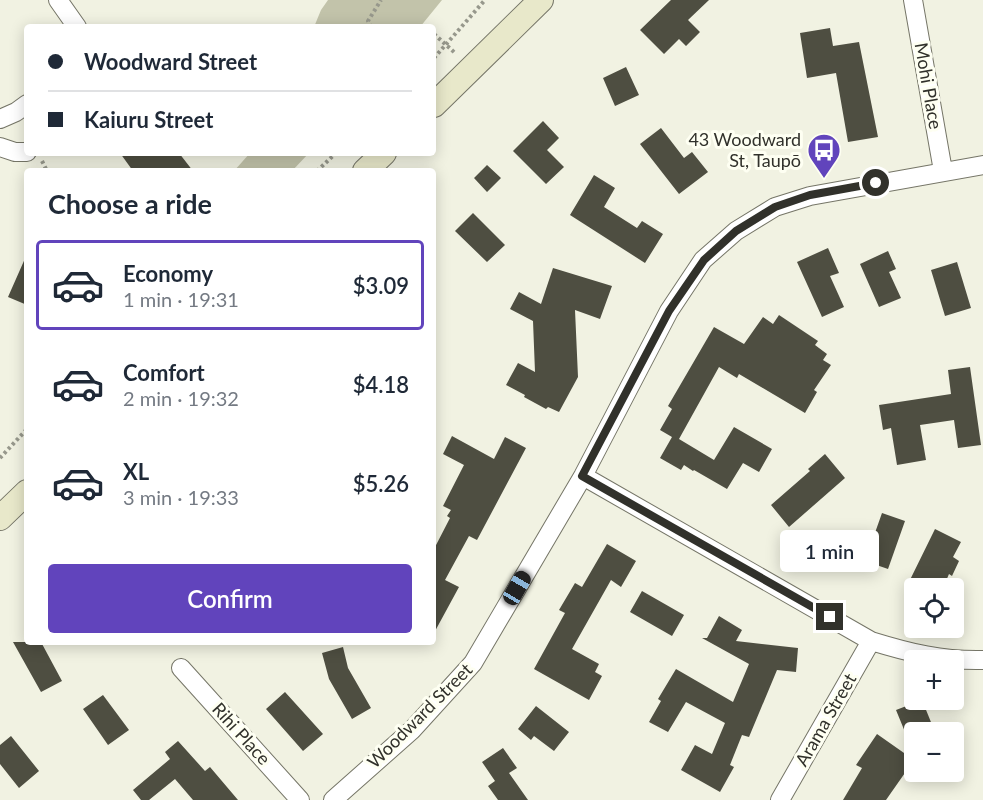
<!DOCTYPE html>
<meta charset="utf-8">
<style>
body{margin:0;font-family:Lato,sans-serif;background:#f6f6f7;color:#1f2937;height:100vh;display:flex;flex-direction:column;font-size:22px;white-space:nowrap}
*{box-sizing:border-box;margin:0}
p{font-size:20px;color:#747a83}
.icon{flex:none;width:33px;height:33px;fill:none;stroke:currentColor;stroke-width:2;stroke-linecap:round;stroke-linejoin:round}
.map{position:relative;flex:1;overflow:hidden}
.details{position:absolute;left:24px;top:168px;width:412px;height:477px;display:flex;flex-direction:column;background:#fff;border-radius:6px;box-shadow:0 3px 15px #0003}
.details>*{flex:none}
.guide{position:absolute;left:24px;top:24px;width:412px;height:132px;border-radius:6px;box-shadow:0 3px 15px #0003;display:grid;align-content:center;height:132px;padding:0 24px;background:#fff}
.buttons{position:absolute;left:904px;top:578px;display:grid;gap:12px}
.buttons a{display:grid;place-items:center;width:60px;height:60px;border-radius:6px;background:#fff;box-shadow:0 3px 15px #0003;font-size:30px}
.end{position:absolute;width:27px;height:27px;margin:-14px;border:8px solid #31312b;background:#fff;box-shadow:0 0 0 3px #fff}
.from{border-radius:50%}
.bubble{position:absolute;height:42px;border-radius:6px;background:#fff;box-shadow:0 3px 15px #0003;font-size:20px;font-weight:600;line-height:42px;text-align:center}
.car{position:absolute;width:18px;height:36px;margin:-18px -9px;border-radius:8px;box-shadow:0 0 4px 2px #0007;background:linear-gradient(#222 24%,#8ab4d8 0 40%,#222 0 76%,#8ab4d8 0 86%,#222 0)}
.guide b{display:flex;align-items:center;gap:21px;height:57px;font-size:22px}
.guide b+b{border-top:2px solid #e0e1e3}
.guide i{width:15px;height:15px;background:#1f2937}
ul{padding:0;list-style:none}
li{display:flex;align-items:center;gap:18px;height:90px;margin:0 12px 9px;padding:0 12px;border:3px solid transparent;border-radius:6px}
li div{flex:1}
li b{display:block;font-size:22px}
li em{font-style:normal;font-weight:600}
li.on{border-color:#6144bc}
li>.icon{width:54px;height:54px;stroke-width:1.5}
h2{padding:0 24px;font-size:27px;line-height:72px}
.cta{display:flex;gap:12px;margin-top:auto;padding:12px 24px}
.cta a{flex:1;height:69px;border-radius:6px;background:#6144bc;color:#fff;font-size:24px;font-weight:600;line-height:69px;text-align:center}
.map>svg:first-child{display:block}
.green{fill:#c2c3aa}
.building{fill:#4e4e41}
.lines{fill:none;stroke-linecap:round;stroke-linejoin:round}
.minor-casing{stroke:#757567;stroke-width:20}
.secondary-casing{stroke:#757567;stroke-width:26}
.path{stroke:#97988c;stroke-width:4;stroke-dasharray:3 3;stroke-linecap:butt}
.minor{stroke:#fff;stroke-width:18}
.secondary{stroke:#e8e8ca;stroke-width:24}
.route{stroke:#31312b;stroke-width:8}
.labels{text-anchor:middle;stroke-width:6;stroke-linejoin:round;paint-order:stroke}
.street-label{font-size:18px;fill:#31312b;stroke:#fefff2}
.poi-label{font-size:18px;fill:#31312b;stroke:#fefff2;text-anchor:end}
</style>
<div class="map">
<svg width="983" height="800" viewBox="0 0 983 800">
<rect width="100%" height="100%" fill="#f1f2e2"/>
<path class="green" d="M 328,0 L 442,0 L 420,27 L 314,27 L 321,10 Z
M 250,153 L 309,153 L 292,171 L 234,171 Z"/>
<path class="building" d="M 671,0 L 709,0 L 688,20 L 700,32 L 686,46 L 679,39 L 664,54 L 640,30 Z
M 830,28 L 833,46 L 859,42 L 878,137 L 848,142 L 836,73 L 807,78 L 800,33 Z
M 626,67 L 639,95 L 615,106 L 603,78 Z
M 543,121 L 559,138 L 547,150 L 564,167 L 546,184 L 513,151 Z
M 661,128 L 684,158 L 692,152 L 708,172 L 679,194 L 640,144 Z
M 120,153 L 179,153 L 193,171 L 133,171 Z
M 487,165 L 501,178 L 487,192 L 474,178 Z
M 594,175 L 615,188 L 604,207 L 637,228 L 642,221 L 663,234 L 645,263 L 570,215 Z
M 473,213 L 505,245 L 487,262 L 455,231 Z
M 828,248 L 839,273 L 830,276 L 844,307 L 822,317 L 797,262 Z
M 888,251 L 896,269 L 889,272 L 901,298 L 879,307 L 860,264 Z
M 27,254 L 27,305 L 8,297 Z
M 957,262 L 971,308 L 945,316 L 931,270 Z
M 553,268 L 612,286 L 600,319 L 575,310 L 578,377 L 559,412 L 548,407 L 546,409 L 524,397 L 525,395 L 506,385 L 518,363 L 535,372 L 533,321 L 510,309 L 519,292 L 541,304 Z
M 779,315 L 818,341 L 815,345 L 827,354 L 823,360 L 831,365 L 814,390 L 817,392 L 805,413 L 739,374 L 737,378 L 719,367 L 679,439 L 714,460 L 734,427 L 772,449 L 759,472 L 743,463 L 727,489 L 694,470 L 693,471 L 684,465 L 681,470 L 660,458 L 672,437 L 660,430 L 672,409 L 668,406 L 714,327 L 744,344 L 763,317 L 773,324 Z
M 970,367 L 981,445 L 958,448 L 954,420 L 920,425 L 926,460 L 897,465 L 891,428 L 883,430 L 879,405 L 951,394 L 948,370 Z
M 452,436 L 494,459 L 505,437 L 526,448 L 477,540 L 469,536 L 445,580 L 459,587 L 434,633 L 434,549 L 450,518 L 447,516 L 451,510 L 443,506 L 464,465 L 443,454 Z
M 825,454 L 845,478 L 789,527 L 771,505 L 810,471 L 808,469 Z
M 882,513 L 905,521 L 888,569 L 865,561 Z
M 935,529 L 961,542 L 953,557 L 959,561 L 952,576 L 949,574 L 943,588 L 906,588 Z
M 607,544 L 636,561 L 621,587 L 611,580 L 572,649 L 599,664 L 595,672 L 602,676 L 589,700 L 534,669 L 565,613 L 559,610 L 575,583 L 582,587 Z
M 642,591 L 684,615 L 672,636 L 630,612 Z
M 719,616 L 742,630 L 736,641 L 798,648 L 796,672 L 777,670 L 749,737 L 742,735 L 730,765 L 734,767 L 720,792 L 681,770 L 695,745 L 712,754 L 725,723 L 686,702 L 668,732 L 649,722 L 661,701 L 658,699 L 676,669 L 733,702 L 749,664 L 702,638 L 707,638 Z
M 13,642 L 41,642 L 62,681 L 41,692 Z
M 343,647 L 348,668 L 371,708 L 352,719 L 329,679 L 322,653 Z
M 285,692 L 323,734 L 303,751 L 266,709 Z
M 103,695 L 129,730 L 108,745 L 83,709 Z
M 922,700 L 935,732 L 905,732 L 896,710 Z
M 536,706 L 569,732 L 554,751 L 534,736 L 531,740 L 518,729 Z
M 877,734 L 914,760 L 886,800 L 843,800 L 862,768 L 856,765 Z
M 11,736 L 39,771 L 19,788 L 0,764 L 0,745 Z
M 178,741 L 205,771 L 210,767 L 238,800 L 193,800 L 175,779 L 149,800 L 141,800 L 133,790 L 170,759 L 165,752 Z
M 503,748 L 517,768 L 509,773 L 528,800 L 498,800 L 488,786 L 495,781 L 482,762 Z"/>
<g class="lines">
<defs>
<path id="minor" d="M 58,0 L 77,27
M 913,0 L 943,171
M 0,119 L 16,112 L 27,104
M 0,147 L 15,152 L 27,152
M 583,476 L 871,641 C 910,653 942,661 983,660
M 181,668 L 300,800
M 333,800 L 412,730 L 473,663 L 583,476 L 669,311 L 703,260 L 736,231 L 775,207 L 810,196 L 983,165
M 780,800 L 871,641"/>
<path id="secondary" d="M 434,105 L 541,0
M 365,171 L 384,153
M 0,518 L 27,492"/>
</defs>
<use href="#minor" class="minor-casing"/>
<use href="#secondary" class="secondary-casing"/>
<path class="path" d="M 371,27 L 368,21 L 381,0
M 434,34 L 455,53
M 434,58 L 485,0
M 42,161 L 47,171
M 317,171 L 336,153
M 0,458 L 27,429"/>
<use href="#minor" class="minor"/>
<use href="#secondary" class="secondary"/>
</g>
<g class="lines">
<path class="route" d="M 830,617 L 582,476 L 669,311 L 704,260 L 736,231 L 775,207 L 810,195 L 876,183"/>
</g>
<defs>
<symbol id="bus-pin" viewBox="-11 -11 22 30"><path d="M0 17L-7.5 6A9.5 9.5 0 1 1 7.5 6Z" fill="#6144bc" stroke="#fefff2"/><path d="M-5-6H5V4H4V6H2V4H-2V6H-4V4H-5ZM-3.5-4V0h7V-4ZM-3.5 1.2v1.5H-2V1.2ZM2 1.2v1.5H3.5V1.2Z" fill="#fff"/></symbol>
</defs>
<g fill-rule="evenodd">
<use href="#bus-pin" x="805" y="131" width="38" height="52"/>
</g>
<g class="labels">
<g class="street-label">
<text transform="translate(928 86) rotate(80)" y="6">Mohi Place</text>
<text transform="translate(420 716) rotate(-45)" y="6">Woodward Street</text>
<text transform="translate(826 720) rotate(-60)" y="6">Arama Street</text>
<text transform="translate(241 734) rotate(48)" y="6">Rihi Place</text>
</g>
<g class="poi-label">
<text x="801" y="146">43 Woodward<tspan x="801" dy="21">St, Taupō</tspan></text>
</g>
</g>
</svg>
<div class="buttons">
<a><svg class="icon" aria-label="locate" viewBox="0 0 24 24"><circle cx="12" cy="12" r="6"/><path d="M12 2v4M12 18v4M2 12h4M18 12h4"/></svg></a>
<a>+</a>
<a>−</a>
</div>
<i class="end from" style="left:876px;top:183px"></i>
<i class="end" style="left:830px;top:617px"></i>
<div class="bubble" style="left:780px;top:530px;width:99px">1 min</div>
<i class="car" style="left:517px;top:588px;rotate:30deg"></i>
<div class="guide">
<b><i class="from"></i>Woodward Street</b>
<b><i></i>Kaiuru Street</b>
</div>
<section class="details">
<h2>Choose a ride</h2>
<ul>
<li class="on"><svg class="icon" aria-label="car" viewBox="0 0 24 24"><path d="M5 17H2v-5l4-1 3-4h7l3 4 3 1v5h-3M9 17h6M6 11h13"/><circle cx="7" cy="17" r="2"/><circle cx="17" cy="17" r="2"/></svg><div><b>Economy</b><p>1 min · 19:31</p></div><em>$3.09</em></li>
<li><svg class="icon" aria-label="car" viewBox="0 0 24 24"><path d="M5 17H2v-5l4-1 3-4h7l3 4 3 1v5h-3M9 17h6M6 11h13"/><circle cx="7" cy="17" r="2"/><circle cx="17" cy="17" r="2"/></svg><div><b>Comfort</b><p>2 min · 19:32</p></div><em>$4.18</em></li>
<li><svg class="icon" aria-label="car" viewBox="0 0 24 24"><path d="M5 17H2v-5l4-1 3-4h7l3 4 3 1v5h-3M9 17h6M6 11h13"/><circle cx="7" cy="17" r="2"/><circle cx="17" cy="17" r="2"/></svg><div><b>XL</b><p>3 min · 19:33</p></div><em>$5.26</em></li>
</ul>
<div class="cta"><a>Confirm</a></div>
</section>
</div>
